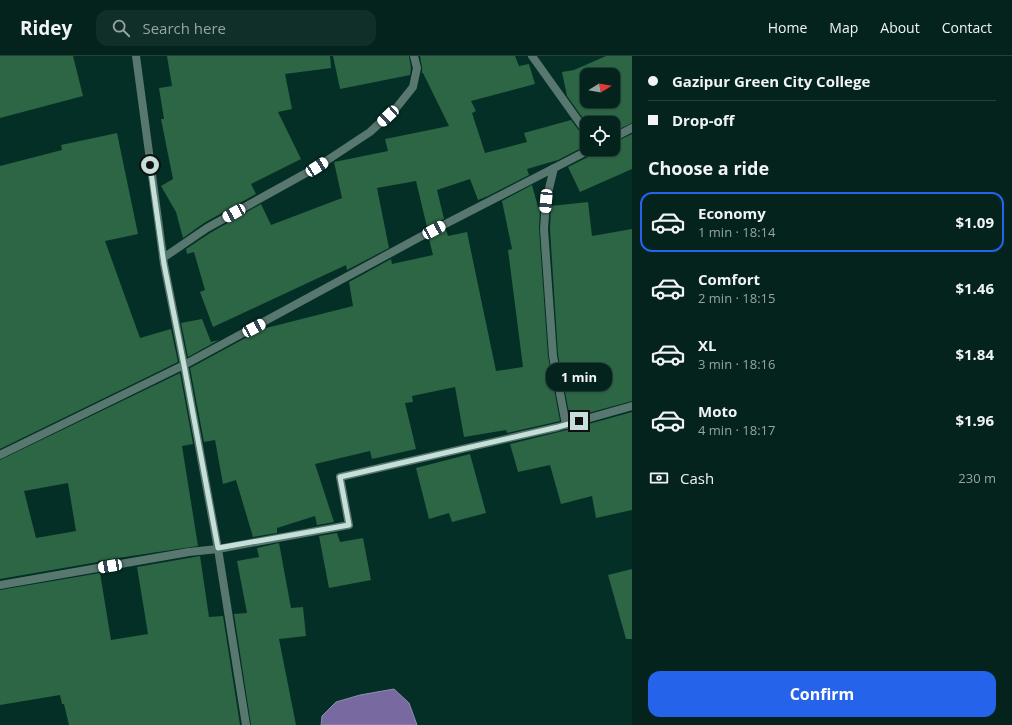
<!DOCTYPE html>
<meta charset="utf-8">
<style>
body{margin:0;font-family:"Open Sans",sans-serif;background:#112f29;color:#f1f3f6;height:100vh;display:flex;flex-direction:column;font-size:15px;white-space:nowrap}
*{box-sizing:border-box;margin:0}
p{font-size:13px;color:#97a4a3}
.icon{flex:none;width:22px;height:22px;fill:none;stroke:currentColor;stroke-width:2;stroke-linecap:round;stroke-linejoin:round}
.map{position:relative;flex:1;overflow:hidden}
.side{display:flex;flex-direction:column;background:#03231c;width:380px}
.side>*{flex:none}
.hud{display:grid;align-content:center;height:88px;padding:0 16px;background:#03231c}
.needle{width:26px;rotate:79deg}
.buttons{position:absolute;left:580px;top:12px;display:grid;gap:8px}
.buttons a{display:grid;place-items:center;width:40px;height:40px;border-radius:8px;background:#03231c;box-shadow:0 1px 3px #0004,0 0 0 1px #24403b;font-size:20px}
.end{position:absolute;width:18px;height:18px;margin:-9px;border:5px solid #c5e0d8;background:#111;box-shadow:0 0 0 2px #111}
.from{border-radius:50%}
.bubble{position:absolute;height:28px;border-radius:12px;background:#03231c;box-shadow:0 1px 3px #0004,0 0 0 1px #24403b;font-size:13px;font-weight:700;line-height:28px;text-align:center}
.car{position:absolute;width:12px;height:24px;margin:-12px -6px;border-radius:5px;box-shadow:0 0 3px 1px #0007;background:linear-gradient(#fff 24%,#345 0 40%,#fff 0 76%,#345 0 86%,#fff 0)}
.hud b{display:flex;align-items:center;gap:14px;height:38px;font-size:15px}
.hud b+b{border-top:1px solid #24403b}
.hud i{width:10px;height:10px;background:#f1f3f6}
ul{padding:0;list-style:none}
li{display:flex;align-items:center;gap:12px;height:60px;margin:0 8px 6px;padding:0 8px;border:2px solid transparent;border-radius:12px}
li div{flex:1}
li b{display:block;font-size:15px}
li em{font-style:normal;font-weight:700}
li.selected{border-color:#2563eb}
li>.icon{width:36px;height:36px;stroke-width:1.5}
h2{padding:0 16px;font-size:18px;line-height:48px}
.pay{display:flex;align-items:center;gap:10px;height:44px;padding:0 16px;font-size:15px}
.pay p{margin-inline-start:auto}
.primary-button{display:flex;gap:8px;margin-top:auto;padding:8px 16px}
.primary-button a{flex:1;height:46px;border-radius:12px;background:#2563eb;color:#fff;font-size:16px;font-weight:700;line-height:46px;text-align:center}
header{display:flex;align-items:center;gap:24px;box-sizing:border-box;height:56px;padding:0 20px;background:#03231c;border-bottom:1px solid #24403b}
header strong{font-size:19px}
nav{display:flex;gap:22px;margin-inline-start:auto;font-size:14px}
.search{width:280px;height:36px;background:#112f29;display:flex;align-items:center;gap:10px;box-sizing:border-box;padding:0 14px;border-radius:12px;color:#97a4a3;font-size:15px}
main{display:flex;flex:1;min-height:0}
.map>svg:first-child{display:block}
.water{fill:#786aa0;stroke:#8f8db1}
.building{fill:#2c6644;fill-rule:evenodd}
.lines{fill:none;stroke-linecap:round;stroke-linejoin:round}
.minor{stroke:#58776e;stroke-width:8}
.route{stroke:#c5e0d8;stroke-width:5}
</style>
<header>
<strong>Ridey</strong>
<div class="search"><svg class="icon" aria-label="search" viewBox="0 0 24 24"><circle cx="10" cy="10" r="6"/><path d="M15 15l6 6"/></svg>Search here</div>
<nav><a>Home</a><a>Map</a><a>About</a><a>Contact</a></nav>
</header>
<main>
<div class="map">
<svg width="632" height="669" viewBox="0 0 632 669">
<rect width="100%" height="100%" fill="#042f26"/>
<path class="water" d="M 394,633 L 409,647 L 417,669 L 321,669 L 322,660 L 336,646 L 360,639 Z"/>
<path class="building" d="M 0,0 L 73,0 L 83,40 L 0,62 Z
M 167,0 L 330,0 L 331,12 L 285,18 L 292,53 L 278,56 L 301,103 L 251,128 L 256,138 L 204,167 L 183,182 L 176,156 L 161,130 L 173,123 L 161,63 L 164,63 L 159,32 L 172,30 Z
M 333,0 L 409,0 L 411,12 L 410,19 L 340,33 Z
M 420,0 L 515,0 L 519,10 L 529,8 L 535,28 L 471,45 L 476,55 L 472,57 L 485,97 L 527,86 L 524,77 L 571,64 L 583,80 L 587,82 L 587,89 L 558,104 L 527,113 L 529,119 L 488,140 L 478,144 L 470,123 L 437,134 L 444,163 L 427,171 L 416,125 L 377,132 L 389,192 L 347,214 L 346,209 L 213,271 L 200,236 L 205,234 L 194,196 L 187,198 L 186,193 L 210,177 L 261,148 L 271,169 L 342,142 L 334,106 L 388,95 L 385,83 L 449,70 L 423,17 L 422,17 L 422,11 Z
M 606,0 L 632,0 L 632,67 L 613,76 L 613,67 L 587,68 L 567,40 L 562,16 L 574,14 ZM 587,19 L 613,19 L 613,45 L 587,45 Z
M 117,77 L 138,178 L 105,185 L 140,282 L 171,273 L 178,306 L 0,393 L 0,110 L 62,94 L 61,89 Z
M 632,78 L 632,113 L 580,136 L 568,111 L 594,98 L 596,96 L 596,93 L 613,93 L 613,87 Z
M 532,129 L 538,151 L 540,151 L 539,173 L 548,300 L 560,365 L 507,377 L 506,374 L 464,381 L 455,331 L 412,340 L 413,346 L 405,347 L 416,393 L 372,403 L 370,395 L 315,408 L 334,466 L 317,469 L 315,460 L 277,472 L 277,477 L 253,481 L 236,424 L 223,428 L 215,384 L 204,386 L 190,312 L 262,273 L 353,250 L 349,226 L 391,203 L 392,208 L 433,199 L 429,183 L 446,174 L 448,180 L 467,176 L 496,315 L 523,311 L 508,194 L 512,193 L 502,145 Z
M 588,146 L 592,180 L 632,173 L 632,345 L 570,362 L 558,299 L 550,173 L 551,150 Z
M 202,263 L 211,286 L 219,284 L 188,301 L 181,267 Z
M 180,317 L 193,388 L 182,390 L 198,490 L 98,505 L 98,506 L 0,523 L 0,404 ZM 68,427 L 76,475 L 36,482 L 24,435 Z
M 632,356 L 632,454 L 596,462 L 592,440 L 561,448 L 550,409 L 518,416 L 510,388 L 567,374 Z
M 470,398 L 486,457 L 452,466 L 449,457 L 429,463 L 416,412 Z
M 337,477 L 340,486 L 363,482 L 371,524 L 329,532 L 319,480 Z
M 279,487 L 291,552 L 303,551 L 306,580 L 279,583 L 296,669 L 251,669 L 234,558 L 247,557 L 237,505 L 259,501 L 257,492 Z
M 200,500 L 209,561 L 223,560 L 240,669 L 69,669 L 64,648 L 62,648 L 60,639 L 0,649 L 0,534 L 100,517 L 111,584 L 148,578 L 137,511 Z
M 632,513 L 632,583 L 626,583 L 608,519 Z"/>
<g class="lines">
<path class="minor" d="M 136,0 L 164,208 L 184,309 L 218,493 L 246,669
M 532,0 L 587,77
M 613,82 L 632,72
M 554,112 L 546,145 L 544,173 L 553,300 L 566,369
M 163,202 L 207,172 L 317,111 L 370,76 L 397,51 L 413,31 L 417,12 L 414,0
M 0,399 L 184,309 L 420,181 L 591,93
M 0,529 L 189,496 L 218,493 L 349,469 L 340,421 L 558,371 L 632,350"/>
</g>
<g class="lines">
<path class="route" d="M 150,109 L 164,208 L 184,309 L 218,492 L 349,469 L 340,421 L 558,371 L 579,365"/>
</g>
</svg>
<div class="buttons">
<a><svg class="needle" viewBox="-14 -14 28 28"><path d="M0-13l5 13h-10z" fill="#e53935"/><path d="M0 13l5-13h-10z" fill="#97a4a3"/></svg></a>
<a><svg class="icon" aria-label="locate" viewBox="0 0 24 24"><circle cx="12" cy="12" r="6"/><path d="M12 2v4M12 18v4M2 12h4M18 12h4"/></svg></a>
</div>
<i class="end from" style="left:150px;top:109px"></i>
<i class="end" style="left:579px;top:365px"></i>
<div class="bubble" style="left:546px;top:307px;width:66px">1 min</div>
<i class="car" style="left:388px;top:60px;rotate:227deg"></i>
<i class="car" style="left:317px;top:111px;rotate:57deg"></i>
<i class="car" style="left:546px;top:145px;rotate:185deg"></i>
<i class="car" style="left:234px;top:157px;rotate:241deg"></i>
<i class="car" style="left:434px;top:174px;rotate:62deg"></i>
<i class="car" style="left:254px;top:272px;rotate:62deg"></i>
<i class="car" style="left:110px;top:510px;rotate:260deg"></i>
</div>
<section class="side">
<div class="hud">
<b><i class="from"></i>Gazipur Green City College</b>
<b><i></i>Drop-off</b>
</div>
<h2>Choose a ride</h2>
<ul>
<li class="selected"><svg class="icon" aria-label="car" viewBox="0 0 24 24"><path d="M5 17H2v-5l4-1 3-4h7l3 4 3 1v5h-3M9 17h6M6 11h13"/><circle cx="7" cy="17" r="2"/><circle cx="17" cy="17" r="2"/></svg><div><b>Economy</b><p>1 min · 18:14</p></div><em>$1.09</em></li>
<li><svg class="icon" aria-label="car" viewBox="0 0 24 24"><path d="M5 17H2v-5l4-1 3-4h7l3 4 3 1v5h-3M9 17h6M6 11h13"/><circle cx="7" cy="17" r="2"/><circle cx="17" cy="17" r="2"/></svg><div><b>Comfort</b><p>2 min · 18:15</p></div><em>$1.46</em></li>
<li><svg class="icon" aria-label="car" viewBox="0 0 24 24"><path d="M5 17H2v-5l4-1 3-4h7l3 4 3 1v5h-3M9 17h6M6 11h13"/><circle cx="7" cy="17" r="2"/><circle cx="17" cy="17" r="2"/></svg><div><b>XL</b><p>3 min · 18:16</p></div><em>$1.84</em></li>
<li><svg class="icon" aria-label="car" viewBox="0 0 24 24"><path d="M5 17H2v-5l4-1 3-4h7l3 4 3 1v5h-3M9 17h6M6 11h13"/><circle cx="7" cy="17" r="2"/><circle cx="17" cy="17" r="2"/></svg><div><b>Moto</b><p>4 min · 18:17</p></div><em>$1.96</em></li>
</ul>
<div class="pay"><svg class="icon" aria-label="cash" viewBox="0 0 24 24"><path d="M3 7h18v10H3z"/><circle cx="12" cy="12" r="2"/></svg>Cash<p>230 m</p></div>
<div class="primary-button"><a>Confirm</a></div>
</section>
</main>
